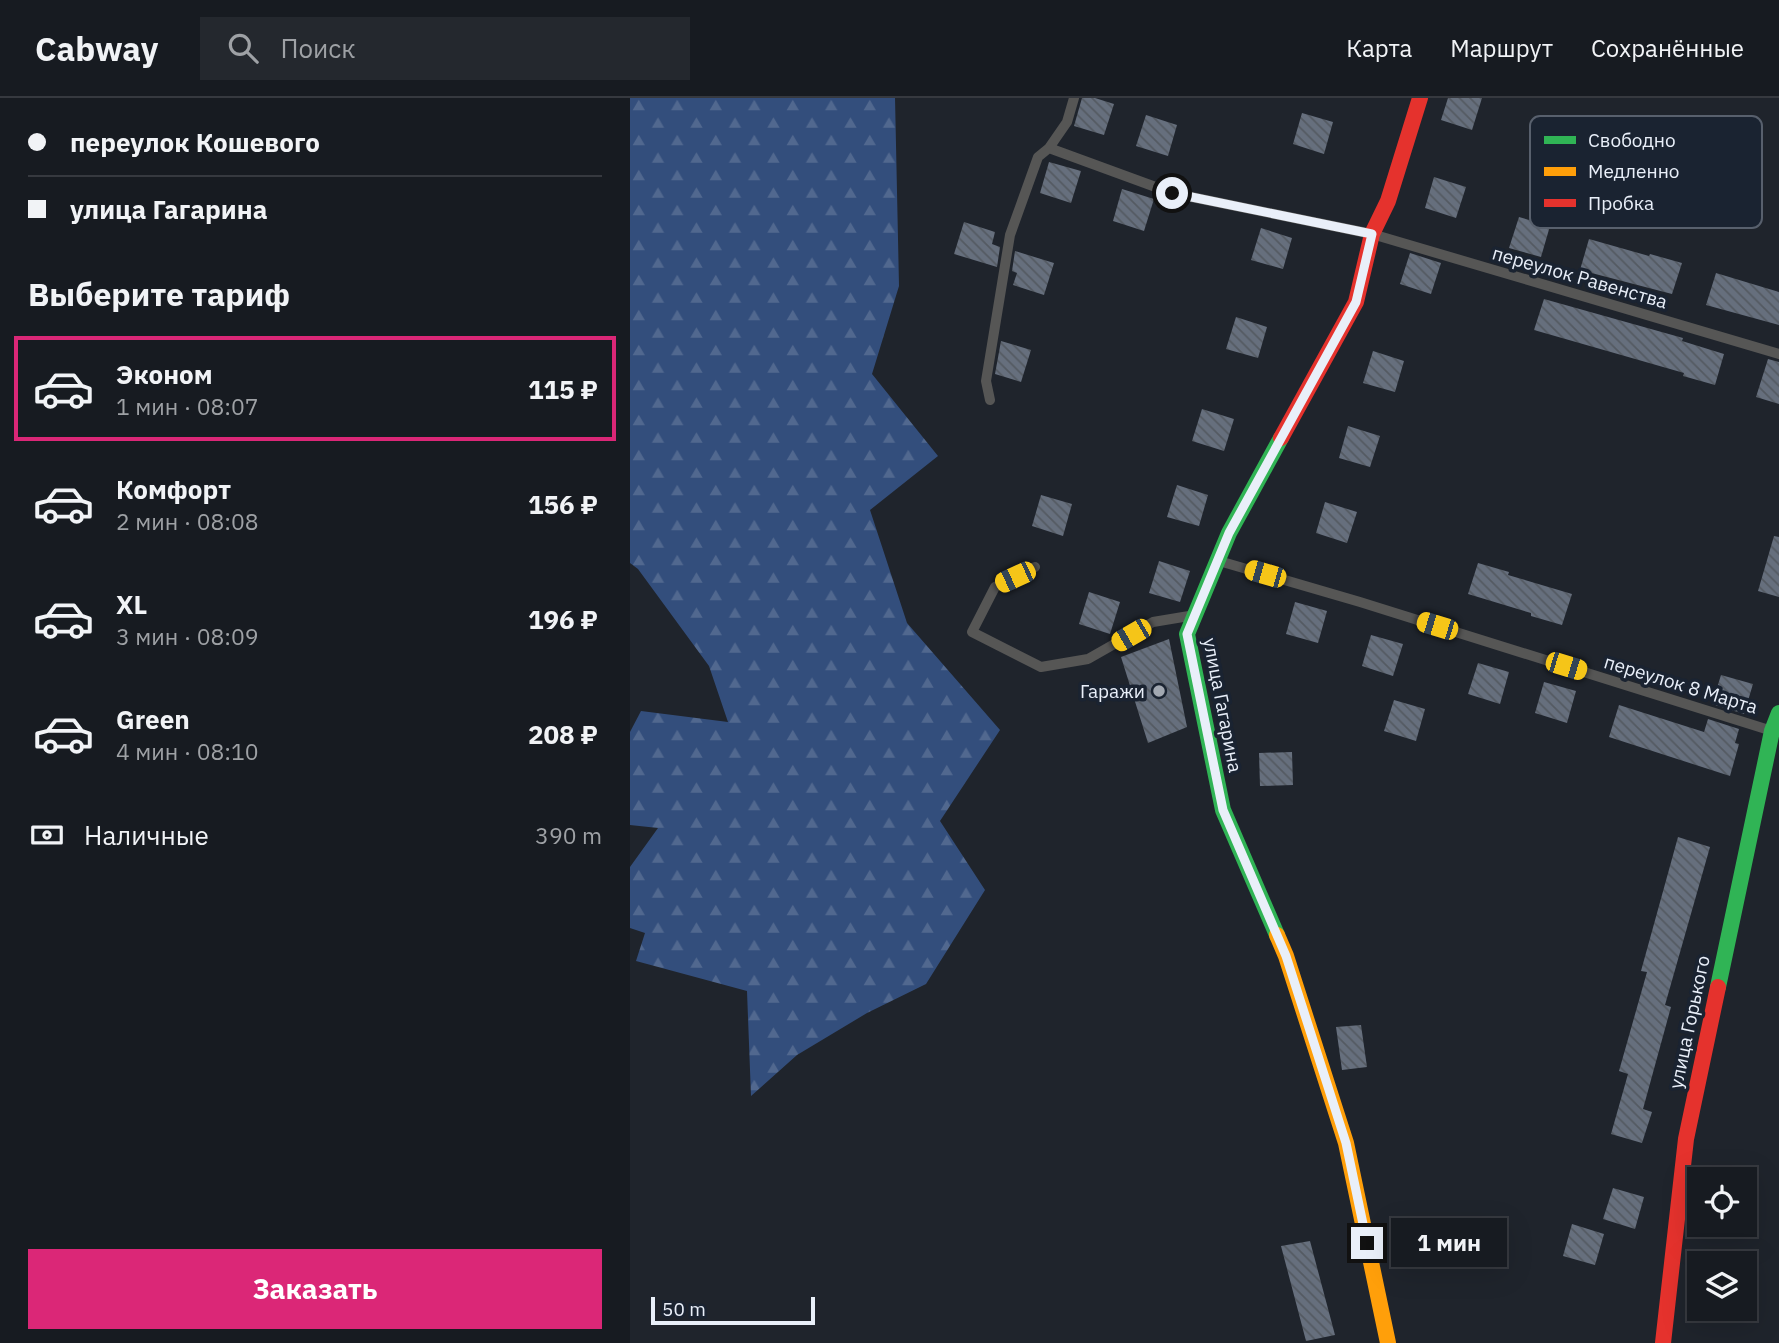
<!DOCTYPE html>
<html lang="ru">
<meta charset="utf-8">
<style>
body{margin:0;font-family:"IBM Plex Sans",sans-serif;background:#24282e;color:#f1f3f6;height:100vh;display:flex;flex-direction:column;font-size:26px;white-space:nowrap}
*{box-sizing:border-box;margin:0}
p{font-size:23px;color:#9ea1a5}
.icon{flex:none;width:38px;height:38px;fill:none;stroke:currentColor;stroke-width:2;stroke-linecap:round;stroke-linejoin:round}
.map{position:relative;flex:1;overflow:hidden}
.drawer{display:flex;flex-direction:column;background:#171b21;width:630px}
.drawer>*{flex:none}
.top-card{display:grid;align-content:center;height:154px;padding:0 28px;background:#171b21}
.buttons{position:absolute;left:1057px;top:1069px;display:grid;gap:14px}
.buttons a{display:grid;place-items:center;width:70px;height:70px;border-radius:0px;background:#171b21;box-shadow:0 7px 28px #0002,0 0 0 2px #36393f;font-size:35px}
.scale{position:absolute;left:21px;bottom:18px;width:164px;box-sizing:border-box;padding-left:7px;border:4px solid #e9eff9;border-top:0;font-size:19px;line-height:24px;white-space:nowrap;color:#e9eff9;-webkit-text-stroke:5px #1a2331;paint-order:stroke}
.end{position:absolute;width:32px;height:32px;margin:-16px;border:9px solid #e9eff9;background:#111;box-shadow:0 0 0 4px #111}
.from{border-radius:50%}
.bubble{position:absolute;height:49px;border-radius:0px;background:#171b21;box-shadow:0 7px 28px #0002,0 0 0 2px #36393f;font-size:23px;font-weight:700;line-height:49px;text-align:center}
.car{position:absolute;width:21px;height:42px;margin:-21px -10px;border-radius:9px;box-shadow:0 0 5px 2px #0007;background:linear-gradient(#f5c518 24%,#345 0 40%,#f5c518 0 76%,#345 0 86%,#f5c518 0)}
.top-card b{display:flex;align-items:center;gap:24px;height:66px;font-size:26px}
.top-card b+b{border-top:2px solid #36393f}
.top-card i{width:18px;height:18px;background:#f1f3f6}
ul{padding:0;list-style:none}
li{display:flex;align-items:center;gap:21px;height:105px;margin:0 14px 10px;padding:0 14px;border:4px solid transparent;border-radius:0px}
li div{flex:1}
li b{display:block;font-size:26px}
li em{font-style:normal;font-weight:700}
li.current{border-color:#db2777}
li>.icon{width:63px;height:63px;stroke-width:1.5}
h2{padding:0 28px;font-size:32px;line-height:84px}
.pay{display:flex;align-items:center;gap:18px;height:77px;padding:0 28px;font-size:26px}
.pay p{margin-inline-start:auto}
.cta{display:flex;gap:14px;margin-top:auto;padding:14px 28px}
.cta a{flex:1;height:80px;border-radius:0px;background:#db2777;color:#fff;font-size:28px;font-weight:700;line-height:80px;text-align:center}
header{display:flex;align-items:center;gap:42px;box-sizing:border-box;height:98px;padding:0 35px;background:#171b21;border-bottom:2px solid #36393f}
header strong{font-size:33px}
nav{display:flex;gap:38px;margin-inline-start:auto;font-size:24px}
.search{width:490px;height:63px;background:#24282e;display:flex;align-items:center;gap:18px;box-sizing:border-box;padding:0 24px;border-radius:0px;color:#9ea1a5;font-size:26px}
main{display:flex;flex:1;min-height:0}
.map>svg:first-child{display:block}
.forest{fill:url(#forest-firs)}
.building{fill:url(#building-back-hatch)}
.lines{fill:none;stroke-linecap:round;stroke-linejoin:round}
.lane{stroke:#565655;stroke-width:10}
.fast{stroke:#30b455;stroke-width:16}
.slow{stroke:#ff9f0a;stroke-width:16}
.jam{stroke:#e5322d;stroke-width:16}
.route{stroke:#e9eff9;stroke-width:9}
.poi-dot{fill:#a2a8b1;stroke:#1a2331;stroke-width:2.5}
.labels{text-anchor:middle;stroke-width:7;stroke-linejoin:round;paint-order:stroke}
.street-label{font-size:19px;fill:#e9eff9;stroke:#1a2331}
.poi-label{font-size:19px;fill:#e9eff9;stroke:#1a2331;text-anchor:end}
.key{fill:#1a2331;stroke:#58606d;stroke-width:2}
.key-label{font-size:19px;fill:#e9eff9}
</style>
<header>
<strong>Cabway</strong>
<div class="search"><svg class="icon" aria-label="search" viewBox="0 0 24 24"><circle cx="10" cy="10" r="6"/><path d="M15 15l6 6"/></svg>Поиск</div>
<nav><a>Карта</a><a>Маршрут</a><a>Сохранённые</a></nav>
</header>
<main>
<section class="drawer">
<div class="top-card">
<b><i class="from"></i>переулок Кошевого</b>
<b><i></i>улица Гагарина</b>
</div>
<h2>Выберите тариф</h2>
<ul>
<li class="current"><svg class="icon" aria-label="car" viewBox="0 0 24 24"><path d="M5 17H2v-5l4-1 3-4h7l3 4 3 1v5h-3M9 17h6M6 11h13"/><circle cx="7" cy="17" r="2"/><circle cx="17" cy="17" r="2"/></svg><div><b>Эконом</b><p>1 мин · 08:07</p></div><em>115 ₽</em></li>
<li><svg class="icon" aria-label="car" viewBox="0 0 24 24"><path d="M5 17H2v-5l4-1 3-4h7l3 4 3 1v5h-3M9 17h6M6 11h13"/><circle cx="7" cy="17" r="2"/><circle cx="17" cy="17" r="2"/></svg><div><b>Комфорт</b><p>2 мин · 08:08</p></div><em>156 ₽</em></li>
<li><svg class="icon" aria-label="car" viewBox="0 0 24 24"><path d="M5 17H2v-5l4-1 3-4h7l3 4 3 1v5h-3M9 17h6M6 11h13"/><circle cx="7" cy="17" r="2"/><circle cx="17" cy="17" r="2"/></svg><div><b>XL</b><p>3 мин · 08:09</p></div><em>196 ₽</em></li>
<li><svg class="icon" aria-label="car" viewBox="0 0 24 24"><path d="M5 17H2v-5l4-1 3-4h7l3 4 3 1v5h-3M9 17h6M6 11h13"/><circle cx="7" cy="17" r="2"/><circle cx="17" cy="17" r="2"/></svg><div><b>Green</b><p>4 мин · 08:10</p></div><em>208 ₽</em></li>
</ul>
<div class="pay"><svg class="icon" aria-label="cash" viewBox="0 0 24 24"><path d="M3 7h18v10H3z"/><circle cx="12" cy="12" r="2"/></svg>Наличные<p>390 m</p></div>
<div class="cta"><a>Заказать</a></div>
</section>
<div class="map">
<svg width="1149" height="1245" viewBox="0 0 1149 1245">
<defs>
<pattern id="forest-firs" width="22" height="20" patternUnits="userSpaceOnUse" patternTransform="scale(1.75)"><rect width="22" height="20" fill="#334e7c"/><path d="M5 1l3.5 6h-7zM16 11l3.5 6h-7z" fill="#51688f"/></pattern>
<pattern id="building-back-hatch" width="6" height="6" patternUnits="userSpaceOnUse" patternTransform="scale(1.75)"><rect width="6" height="6" fill="#666f7d"/><path d="M-1 5l2 2M0 0l6 6M5-1l2 2" fill="none" stroke="#545a62"/></pattern>
</defs>
<rect width="100%" height="100%" fill="#1f242c"/>
<path class="forest" d="M 0,0 L 265,0 L 269,188 L 242,276 L 308,358 L 240,412 L 277,525 L 370,632 L 310,723 L 355,792 L 296,886 L 237,915 L 167,957 L 121,998 L 117,893 L 6,863 L 15,835 L 0,830 L 0,769 L 28,730 L 0,727 L 0,634 L 11,613 L 98,624 L 79,568 L 8,471 L 0,465 Z"/>
<path class="building" d="M 452,0 L 465,0 L 484,6 L 474,37 L 444,28 Z
M 818,0 L 852,0 L 842,32 L 811,22 Z
M 672,15 L 703,24 L 694,56 L 663,46 Z
M 516,17 L 547,27 L 538,58 L 506,48 Z
M 419,64 L 451,73 L 441,105 L 410,95 Z
M 804,79 L 836,89 L 826,120 L 795,110 Z
M 492,91 L 524,101 L 514,133 L 483,123 Z
M 889,119 L 920,128 L 911,159 L 879,150 Z
M 334,124 L 365,134 L 362,146 L 370,149 L 367,169 L 324,156 Z
M 631,130 L 662,140 L 653,171 L 621,162 Z
M 959,141 L 1019,158 L 1020,156 L 1052,165 L 1042,196 L 950,172 Z
M 385,153 L 424,165 L 414,197 L 383,187 L 387,175 L 382,173 Z
M 780,155 L 811,165 L 801,196 L 770,186 Z
M 1086,175 L 1149,194 L 1149,227 L 1076,207 Z
M 914,201 L 1053,240 L 1052,243 L 1094,256 L 1085,287 L 1053,278 L 1054,275 L 904,232 Z
M 606,219 L 637,229 L 628,260 L 596,251 Z
M 371,243 L 401,252 L 391,284 L 365,276 Z
M 743,253 L 774,263 L 765,294 L 733,285 Z
M 1138,261 L 1149,264 L 1149,306 L 1126,299 Z
M 572,311 L 604,321 L 594,353 L 562,343 Z
M 718,328 L 750,338 L 740,369 L 709,360 Z
M 547,387 L 578,397 L 569,428 L 537,419 Z
M 411,397 L 442,406 L 433,438 L 402,428 Z
M 695,404 L 727,414 L 717,445 L 686,435 Z
M 1144,438 L 1149,439 L 1149,499 L 1128,493 Z
M 529,463 L 560,473 L 550,504 L 519,495 Z
M 848,465 L 879,474 L 878,477 L 942,496 L 932,527 L 901,518 L 901,515 L 838,496 Z
M 459,494 L 490,504 L 480,536 L 449,526 Z
M 665,504 L 697,513 L 688,545 L 656,536 Z
M 741,537 L 773,546 L 763,578 L 732,568 Z
M 539,541 L 557,629 L 518,645 L 491,559 Z
M 848,565 L 879,574 L 870,606 L 838,596 Z
M 1091,577 L 1123,586 L 1114,616 L 1082,606 Z
M 914,584 L 946,593 L 937,625 L 905,615 Z
M 764,602 L 795,611 L 786,643 L 754,633 Z
M 989,607 L 1074,634 L 1078,621 L 1109,631 L 1105,645 L 1109,646 L 1100,678 L 979,639 Z
M 662,654 L 663,687 L 630,688 L 629,655 Z
M 1048,739 L 1080,749 L 1035,907 L 1041,909 L 1013,1011 L 1022,1014 L 1012,1045 L 981,1036 L 998,976 L 989,973 L 1017,874 L 1011,873 Z
M 731,927 L 737,969 L 712,972 L 706,929 Z
M 983,1090 L 1014,1099 L 1005,1131 L 973,1121 Z
M 942,1126 L 974,1136 L 965,1167 L 933,1158 Z
M 680,1143 L 705,1237 L 676,1243 L 651,1148 Z"/>
<g class="lines">
<path class="lane" d="M 444,0 L 437,24 L 419,50 L 542,95 L 742,136 L 1149,256
M 360,302 L 356,283 L 380,137 L 408,59 L 419,50
M 589,463 L 730,504 L 1139,632
M 405,469 L 365,489 L 342,534 L 411,569 L 458,561 L 523,524 L 559,518"/>
<path class="fast" d="M 647,837 L 593,712 L 557,536 L 599,435 L 651,340
M 1088,889 L 1142,633 L 1149,615"/>
<path class="slow" d="M 647,837 L 656,858 L 716,1045 L 758,1245"/>
<path class="jam" d="M 651,340 L 726,204 L 742,136 L 758,103 L 790,0
M 1033,1245 L 1056,1041 L 1088,889"/>
</g>
<g class="lines">
<path class="route" d="M 542,95 L 742,136 L 726,204 L 599,435 L 557,536 L 593,712 L 656,858 L 716,1045 L 737,1145"/>
</g>
<circle class="poi-dot" cx="529" cy="593" r="7"/>
<g class="labels">
<g class="street-label">
<text transform="translate(950 179) rotate(16)" y="7">переулок Равенства</text>
<text transform="translate(1051 586) rotate(17)" y="7">переулок 8 Марта</text>
<text transform="translate(593 607) rotate(79)" y="7">улица Гагарина</text>
<text transform="translate(1059 924) rotate(-78)" y="7">улица Горького</text>
</g>
<g class="poi-label">
<text x="515" y="600">Гаражи</text>
</g>
</g>
<rect x="900" y="18" width="232" height="112" rx="10" class="key"/>
<rect x="914" y="38" width="32" height="8" fill="#30b455"/>
<rect x="914" y="69" width="32" height="9" fill="#ff9f0a"/>
<rect x="914" y="101" width="32" height="8" fill="#e5322d"/>
<g class="key-label">
<text x="958" y="49">Свободно</text>
<text x="958" y="80">Медленно</text>
<text x="958" y="112">Пробка</text>
</g>
</svg>
<div class="buttons">
<a><svg class="icon" aria-label="locate" viewBox="0 0 24 24"><circle cx="12" cy="12" r="6"/><path d="M12 2v4M12 18v4M2 12h4M18 12h4"/></svg></a>
<a><svg class="icon" aria-label="layers" viewBox="0 0 24 24"><path d="M12 4l9 5-9 5-9-5zM3 14l9 5 9-5"/></svg></a>
</div>
<div class="scale">50 m</div>
<i class="end from" style="left:542px;top:95px"></i>
<i class="end" style="left:737px;top:1145px"></i>
<div class="bubble" style="left:761px;top:1120px;width:116px">1 мин</div>
<i class="car" style="left:635px;top:476px;rotate:286deg"></i>
<i class="car" style="left:385px;top:479px;rotate:245deg"></i>
<i class="car" style="left:807px;top:528px;rotate:287deg"></i>
<i class="car" style="left:501px;top:537px;rotate:240deg"></i>
<i class="car" style="left:936px;top:568px;rotate:107deg"></i>
</div>
</main>
